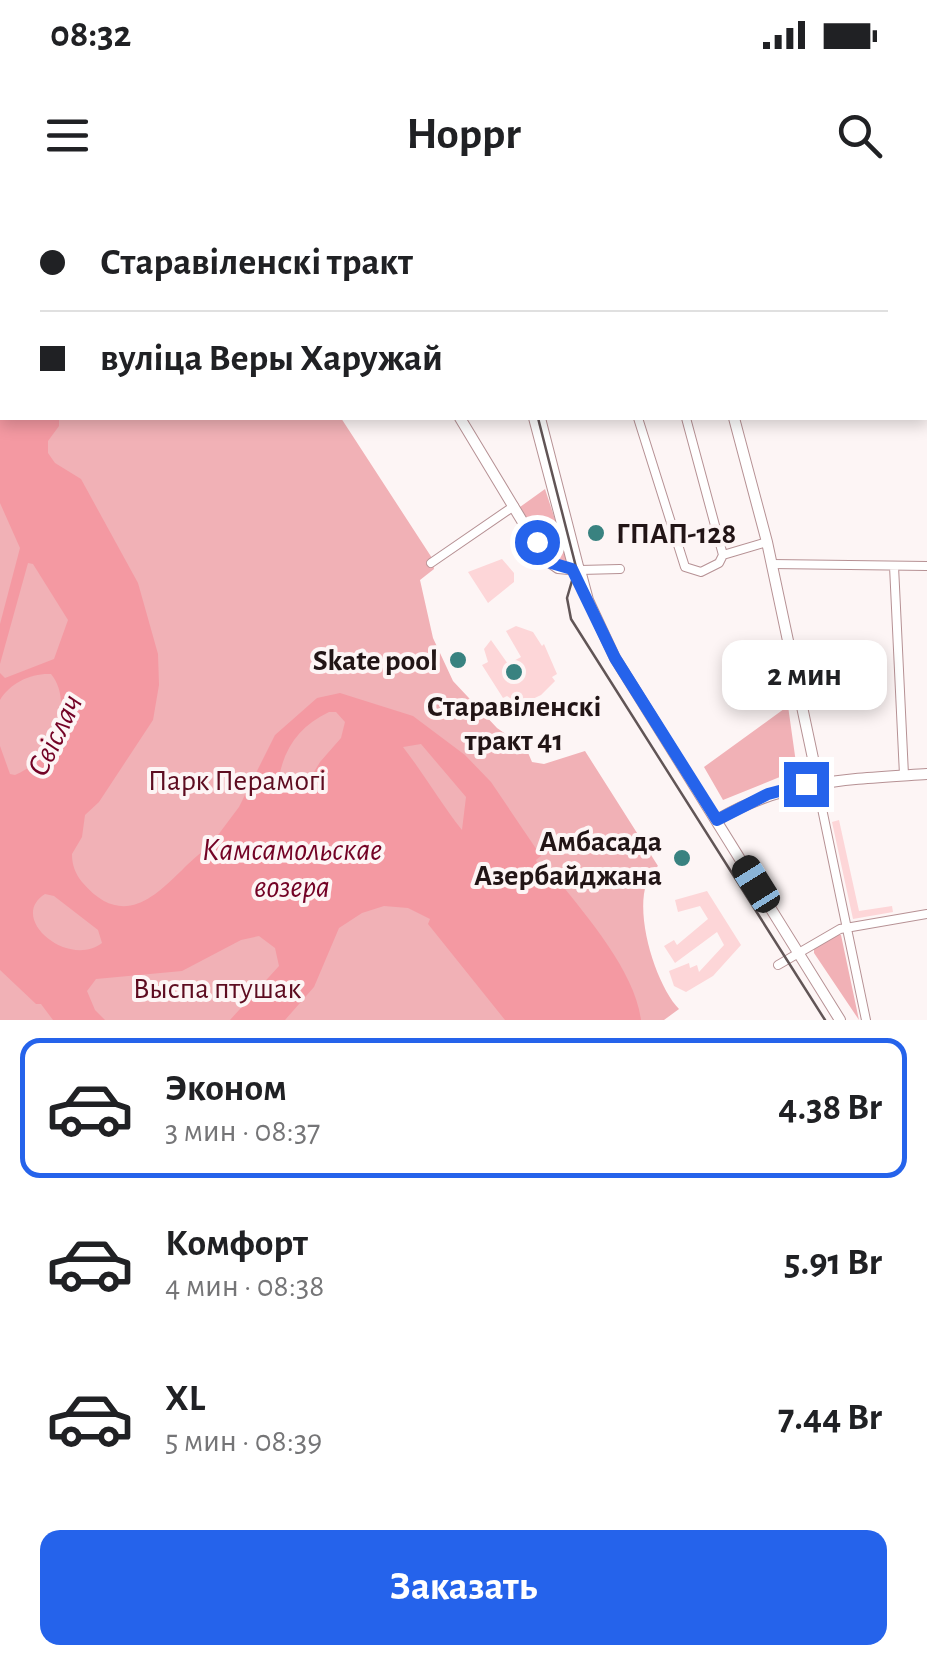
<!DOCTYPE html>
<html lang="ru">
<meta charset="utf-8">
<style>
body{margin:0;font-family:"Alegreya Sans",sans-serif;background:#f2f2f2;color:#202124;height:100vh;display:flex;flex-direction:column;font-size:38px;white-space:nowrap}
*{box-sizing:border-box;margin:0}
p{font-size:32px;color:#757577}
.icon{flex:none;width:55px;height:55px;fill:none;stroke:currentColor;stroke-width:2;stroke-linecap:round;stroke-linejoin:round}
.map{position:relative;height:820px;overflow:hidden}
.drawer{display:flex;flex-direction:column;background:#fff;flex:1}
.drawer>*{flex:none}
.top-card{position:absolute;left:0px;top:0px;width:928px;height:220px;box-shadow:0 5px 15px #0003;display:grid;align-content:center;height:220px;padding:0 40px;background:#fff}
.end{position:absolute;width:45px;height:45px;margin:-22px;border:12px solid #2563eb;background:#fff;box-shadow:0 0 0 5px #fff}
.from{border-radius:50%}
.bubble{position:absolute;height:70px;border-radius:20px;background:#fff;box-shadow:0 5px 15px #0003;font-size:32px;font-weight:700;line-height:70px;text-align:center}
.car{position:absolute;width:30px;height:60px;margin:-30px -15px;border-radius:12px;box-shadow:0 0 8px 2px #0007;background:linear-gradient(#222 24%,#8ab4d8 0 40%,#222 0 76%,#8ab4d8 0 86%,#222 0)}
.top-card b{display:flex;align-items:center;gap:35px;height:95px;font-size:38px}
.top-card b+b{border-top:2px solid #e0e0e0}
.top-card i{width:25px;height:25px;background:#202124}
ul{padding:18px 0 0;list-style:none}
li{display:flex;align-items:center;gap:30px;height:140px;margin:0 20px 15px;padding:0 20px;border:5px solid transparent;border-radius:20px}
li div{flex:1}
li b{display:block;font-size:38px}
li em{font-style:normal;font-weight:700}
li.selected{border-color:#2563eb}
li>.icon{width:90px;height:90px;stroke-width:1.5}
.button{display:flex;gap:20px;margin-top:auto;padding:20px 40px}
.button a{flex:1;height:115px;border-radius:20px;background:#2563eb;color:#fff;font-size:40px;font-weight:700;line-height:115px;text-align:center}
.status{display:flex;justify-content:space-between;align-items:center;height:70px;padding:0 50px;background:#fff;direction:ltr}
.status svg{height:28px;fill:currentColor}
header{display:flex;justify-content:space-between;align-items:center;height:130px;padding:0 40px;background:#fff;font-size:45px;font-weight:700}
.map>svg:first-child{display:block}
.green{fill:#f1b1b6}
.water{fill:#f499a2;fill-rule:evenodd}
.building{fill:#fdd6d8}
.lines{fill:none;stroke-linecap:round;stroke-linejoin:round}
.minor-casing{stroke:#b69194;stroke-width:10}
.major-casing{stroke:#b69194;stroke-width:12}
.minor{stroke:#fff;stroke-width:8}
.major{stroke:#fff;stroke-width:10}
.tram{stroke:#615556;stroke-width:2.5}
.route{stroke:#2563eb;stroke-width:12}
.poi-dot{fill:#398280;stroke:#fdf5f5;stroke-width:4}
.labels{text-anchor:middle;stroke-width:8;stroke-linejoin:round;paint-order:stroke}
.poi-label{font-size:30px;font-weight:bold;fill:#221516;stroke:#fdf5f5;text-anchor:end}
.park-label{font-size:30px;fill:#5d0c20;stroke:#fdf5f5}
.water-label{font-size:32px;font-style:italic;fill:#730225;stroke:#fdf5f5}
</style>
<div class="status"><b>08:32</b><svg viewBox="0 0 49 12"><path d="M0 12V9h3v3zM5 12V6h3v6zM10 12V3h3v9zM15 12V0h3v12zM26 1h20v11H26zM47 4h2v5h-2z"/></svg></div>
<header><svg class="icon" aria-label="menu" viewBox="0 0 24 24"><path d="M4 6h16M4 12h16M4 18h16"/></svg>Hoppr<svg class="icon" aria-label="search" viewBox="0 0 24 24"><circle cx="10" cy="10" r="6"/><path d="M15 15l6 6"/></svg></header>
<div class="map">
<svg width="927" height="820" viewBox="0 0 927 820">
<rect width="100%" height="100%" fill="#fdf5f5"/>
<path class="green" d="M 0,113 L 2,218 L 341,218 L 432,358 L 434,369 L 420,380 L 433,438 L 453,481 L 497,528 L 526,548 L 532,562 L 544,564 L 585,551 L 658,666 C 625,691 654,784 679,809 L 664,820 L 0,820 Z
M 545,289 L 568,359 L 568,365 L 551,359 L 520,307 Z
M 788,506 L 797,570 L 723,600 L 704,567 Z
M 838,735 L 841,735 L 859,820 L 814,753 L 814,747 Z"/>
<path class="water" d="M 0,175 L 2,218 L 59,218 L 59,226 L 48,241 L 48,253 L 55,263 L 81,279 L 138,383 L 158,454 L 159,485 L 153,520 L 99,602 L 85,615 L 82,637 L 72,654 C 72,665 75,673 82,682 C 142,753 185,645 219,645 L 215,639 L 239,607 L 275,535 L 317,498 L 340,493 L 413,516 L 465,555 L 491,582 L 541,656 L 536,660 L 544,680 L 558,680 C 588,718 635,772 641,820 L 505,820 L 428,724 L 430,719 L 408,708 L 384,706 L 362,713 L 339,728 L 314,787 L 285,820 L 230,820 L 279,766 L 275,748 L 259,736 L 241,740 L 182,771 L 96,779 L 87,791 L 95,810 L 105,820 L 53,820 L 41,804 L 36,804 L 0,770 L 0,546 L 10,574 L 15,575 C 51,561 76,505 51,474 C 31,473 10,483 0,500 L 0,473 L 5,478 L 54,459 L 68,420 L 33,364 L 28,363 L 0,464 L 0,424 L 20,348 L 0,303 ZM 329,512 L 336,512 L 345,522 L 341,538 L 320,562 L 302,592 L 285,589 L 279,578 C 284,547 301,525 329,512 ZM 421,544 L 466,597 L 462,630 C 442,605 424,574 403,547 ZM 45,694 L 54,696 L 98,730 L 102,743 C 68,769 7,718 45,694 Z"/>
<path class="building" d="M 502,359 L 514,373 L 514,382 L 488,403 L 468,372 Z
M 516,426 L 533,432 L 542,446 L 544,444 L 557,474 L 552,477 L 555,481 L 541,495 L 520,505 L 507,496 L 503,498 L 482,465 L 488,462 L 484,449 L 491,440 L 508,464 L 521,457 L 506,431 Z
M 839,620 L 859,711 L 892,706 L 893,712 L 853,719 L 832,622 Z
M 707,691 L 741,745 L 713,776 L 686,792 L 674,786 L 669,771 L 689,763 L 690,768 L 697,765 L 699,772 L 724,745 L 717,732 L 675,763 L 664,746 L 674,740 L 677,745 L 708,719 L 700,706 L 678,712 L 675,700 Z"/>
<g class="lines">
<defs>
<path id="minor" d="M 323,0 L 324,2
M 474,0 L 475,2
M 482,0 L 482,2
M 738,0 L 739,2
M 804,2 L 804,0
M 841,2 L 841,0
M 925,147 L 927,147
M 533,218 L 573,369
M 541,218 L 580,370 L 620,369
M 638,218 L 685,367 L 701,372 L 719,363 L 723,355
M 686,218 L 723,355
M 723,355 L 767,342
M 431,363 L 514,306
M 772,364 L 927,366
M 894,366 L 904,575
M 820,599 L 866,820
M 778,765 L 840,729 L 927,714"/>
<path id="major" d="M 678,0 L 678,2
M 380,2 L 388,0
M 408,2 L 415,0
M 0,103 L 2,102
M 0,111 L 2,111
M 460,218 L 545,359 L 558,368 L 580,370 L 588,400 L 615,458 L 840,820
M 734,218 L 767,342 L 818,582
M 717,620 C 783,580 852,579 927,574"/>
</defs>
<use href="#minor" class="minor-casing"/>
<use href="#major" class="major-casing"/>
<use href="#minor" class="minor"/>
<use href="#major" class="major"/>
<path class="tram" d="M 479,0 L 479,2
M 538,218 L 576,367 L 567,398 L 571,419 L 825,820"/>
</g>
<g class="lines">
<path class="route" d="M 537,342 L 548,362 L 572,369 L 615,458 L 717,620 L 768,594 L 806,584"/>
</g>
<g class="poi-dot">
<circle cx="596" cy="333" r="10"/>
<circle cx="458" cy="460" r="10"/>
<circle cx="514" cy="472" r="10"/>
<circle cx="682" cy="658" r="10"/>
</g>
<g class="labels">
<g class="poi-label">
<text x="616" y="343" text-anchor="start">ГПАП-128</text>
<text x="438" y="470">Skate pool</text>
<text x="514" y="516" text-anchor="middle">Старавіленскі<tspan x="514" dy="34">тракт 41</tspan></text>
<text x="662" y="651">Амбасада<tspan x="662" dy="34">Азербайджана</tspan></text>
</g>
<g class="park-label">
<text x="237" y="590">Парк Перамогі</text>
<text x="217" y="798">Выспа птушак</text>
</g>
<g class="water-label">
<text transform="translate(54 535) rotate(-64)" y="11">Свіслач</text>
<text x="292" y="660">Камсамольскае<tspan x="292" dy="37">возера</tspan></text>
</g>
</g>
</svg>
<i class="end from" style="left:537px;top:342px"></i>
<i class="end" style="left:806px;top:584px"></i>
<div class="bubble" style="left:722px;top:440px;width:165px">2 мин</div>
<i class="car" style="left:756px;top:684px;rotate:328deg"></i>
<div class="top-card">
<b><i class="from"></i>Старавіленскі тракт</b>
<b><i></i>вуліца Веры Харужай</b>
</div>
</div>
<section class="drawer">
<ul>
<li class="selected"><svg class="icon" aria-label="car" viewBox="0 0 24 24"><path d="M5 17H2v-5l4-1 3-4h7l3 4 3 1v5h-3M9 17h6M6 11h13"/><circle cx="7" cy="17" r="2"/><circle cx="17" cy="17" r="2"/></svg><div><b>Эконом</b><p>3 мин · 08:37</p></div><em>4.38 Br</em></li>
<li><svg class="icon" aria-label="car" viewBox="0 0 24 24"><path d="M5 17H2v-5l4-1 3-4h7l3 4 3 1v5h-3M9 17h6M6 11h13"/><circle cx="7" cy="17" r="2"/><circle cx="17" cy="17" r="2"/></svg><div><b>Комфорт</b><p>4 мин · 08:38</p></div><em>5.91 Br</em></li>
<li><svg class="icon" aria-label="car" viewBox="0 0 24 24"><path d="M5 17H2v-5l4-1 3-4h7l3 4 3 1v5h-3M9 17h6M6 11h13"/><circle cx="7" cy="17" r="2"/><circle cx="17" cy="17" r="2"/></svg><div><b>XL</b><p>5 мин · 08:39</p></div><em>7.44 Br</em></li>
</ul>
<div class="button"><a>Заказать</a></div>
</section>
